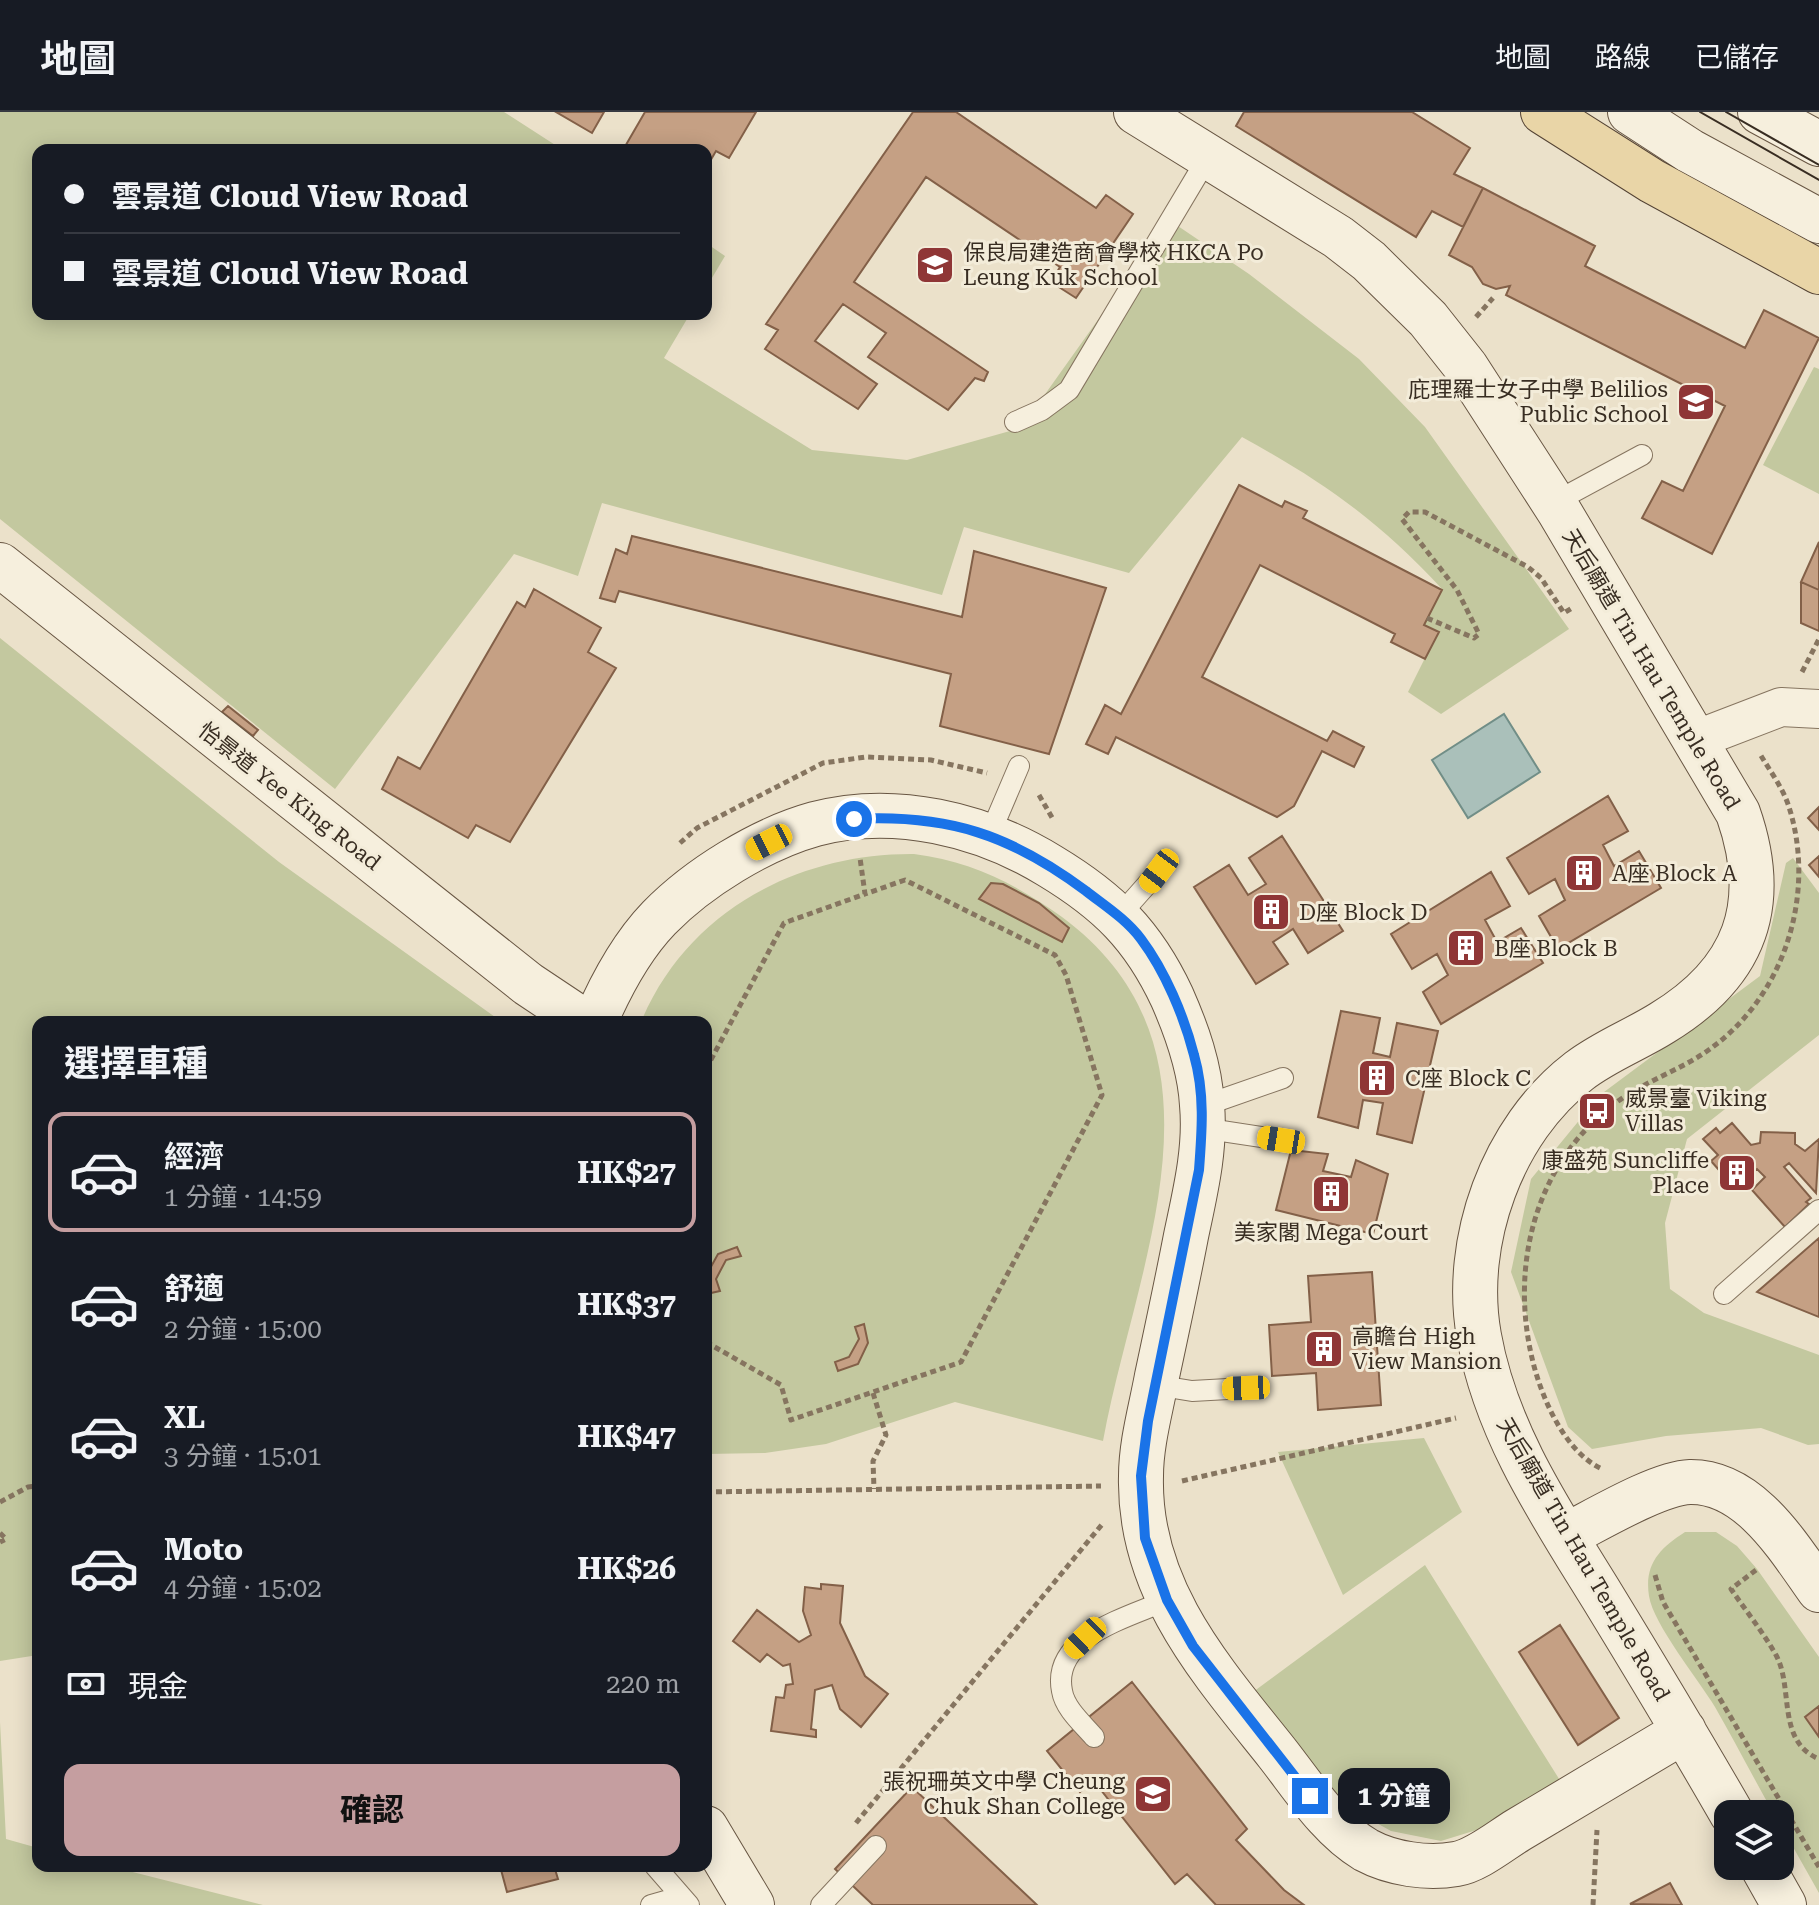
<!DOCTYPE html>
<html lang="zh-TW">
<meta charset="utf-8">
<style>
body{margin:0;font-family:"Roboto Serif","Noto Sans TC",serif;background:#20242c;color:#f1f3f6;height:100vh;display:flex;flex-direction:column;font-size:30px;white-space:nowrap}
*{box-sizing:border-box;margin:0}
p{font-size:26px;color:#9ea1a6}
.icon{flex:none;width:44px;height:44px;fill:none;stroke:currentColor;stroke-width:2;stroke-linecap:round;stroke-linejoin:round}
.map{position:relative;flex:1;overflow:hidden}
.details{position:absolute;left:32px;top:904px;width:680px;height:856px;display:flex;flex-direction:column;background:#171b24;border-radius:16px;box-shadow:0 4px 20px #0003}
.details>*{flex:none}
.top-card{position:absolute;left:32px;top:32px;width:680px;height:176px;border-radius:16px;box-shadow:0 4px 20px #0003;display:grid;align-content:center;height:176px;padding:0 32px;background:#171b24}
.fabs{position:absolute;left:1714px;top:1688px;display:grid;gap:16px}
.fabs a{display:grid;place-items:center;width:80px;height:80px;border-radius:16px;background:#171b24;box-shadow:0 4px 20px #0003;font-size:40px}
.end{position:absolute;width:36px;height:36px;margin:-18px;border:10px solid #1a73e8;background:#fff;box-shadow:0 0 0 4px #fff}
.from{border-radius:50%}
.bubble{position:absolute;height:56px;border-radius:16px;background:#171b24;box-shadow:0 4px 20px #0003;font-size:26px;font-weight:700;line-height:56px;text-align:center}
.car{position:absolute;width:24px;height:48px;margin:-24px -12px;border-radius:10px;box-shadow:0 0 6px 2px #0007;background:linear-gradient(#f5c518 24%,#345 0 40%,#f5c518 0 76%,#345 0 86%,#f5c518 0)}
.top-card b{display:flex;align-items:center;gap:28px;height:76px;font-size:30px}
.top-card b+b{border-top:2px solid #363941}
.top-card i{width:20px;height:20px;background:#f1f3f6}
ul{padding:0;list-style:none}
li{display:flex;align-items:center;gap:24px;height:120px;margin:0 16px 12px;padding:0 16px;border:4px solid transparent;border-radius:16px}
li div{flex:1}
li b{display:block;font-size:30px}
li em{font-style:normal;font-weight:700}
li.selected{border-color:#c59ea0}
li>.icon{width:72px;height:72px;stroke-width:1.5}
h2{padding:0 32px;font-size:36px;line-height:96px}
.pay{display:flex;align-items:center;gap:20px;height:88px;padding:0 32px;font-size:30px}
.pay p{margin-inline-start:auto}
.button{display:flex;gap:16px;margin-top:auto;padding:16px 32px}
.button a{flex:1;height:92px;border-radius:16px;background:#c59ea0;color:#111;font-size:32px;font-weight:700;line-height:92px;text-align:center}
header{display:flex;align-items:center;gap:48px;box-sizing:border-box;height:112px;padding:0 40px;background:#171b24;border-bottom:2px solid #363941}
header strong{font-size:38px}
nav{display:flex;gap:44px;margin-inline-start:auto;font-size:28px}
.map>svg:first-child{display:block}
.green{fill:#c3c89f}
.water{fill:#aac0ba;stroke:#718e87;stroke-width:2}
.building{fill:#c5a084;stroke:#836048;stroke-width:2}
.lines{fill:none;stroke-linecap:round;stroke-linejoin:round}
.lane-casing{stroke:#867560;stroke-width:22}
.street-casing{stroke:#867560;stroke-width:40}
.secondary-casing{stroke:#685643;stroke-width:46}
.primary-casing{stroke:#544334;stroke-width:46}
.path{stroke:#867560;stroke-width:5;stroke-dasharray:6 4;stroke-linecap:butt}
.lane{stroke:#f6efdd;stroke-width:20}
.street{stroke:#f6efdd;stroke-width:38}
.secondary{stroke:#f6efdd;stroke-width:44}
.primary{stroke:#e9d5a7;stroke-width:44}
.tram{stroke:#382d22;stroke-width:2}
.route{stroke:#1a73e8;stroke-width:10}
.labels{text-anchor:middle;stroke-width:6;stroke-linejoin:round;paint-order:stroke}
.poi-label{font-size:22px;fill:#382d22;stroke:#f3ecd9;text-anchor:start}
.street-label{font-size:22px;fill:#382d22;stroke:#f3ecd9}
</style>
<header>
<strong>地圖</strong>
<nav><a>地圖</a><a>路線</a><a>已儲存</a></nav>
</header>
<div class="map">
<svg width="1819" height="1793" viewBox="0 0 1819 1793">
<rect width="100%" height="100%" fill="#ebe1ca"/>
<path class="green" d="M 0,0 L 504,0 L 563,38 L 38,38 L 38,202 L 690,202 L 664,246 L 812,338 L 907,348 L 1021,316 L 1169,108 L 1249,162 L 1359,247 L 1425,315 L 1569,517 L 1441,602 L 1408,580 L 1438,520 L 1424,513 L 1442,477 C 1378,408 1324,370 1242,325 L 1129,461 L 964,415 L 942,483 L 602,391 L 578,464 L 514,442 L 335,677 L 0,407 Z
M 706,131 L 725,144 L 706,176 Z
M 1814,255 L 1819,257 L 1819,382 L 1763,353 Z
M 0,526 L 279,750 L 502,910 L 38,910 L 38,1543 L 0,1549 Z
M 914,742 C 971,749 1016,772 1062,805 C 1243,939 1135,1153 1103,1329 L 955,1290 L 826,1332 L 765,1341 L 706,1342 L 706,910 L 641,910 C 687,799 798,741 914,742 Z
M 1793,746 L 1819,781 L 1819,923 L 1687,1027 L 1665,1111 L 1670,1177 L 1704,1201 L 1819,1243 L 1819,1332 L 1808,1333 L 1761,1316 L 1666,1324 L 1592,1337 L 1568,1315 L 1511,1160 L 1531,1067 L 1600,983 L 1760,864 L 1786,751 Z
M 1424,1326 L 1462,1400 L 1343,1483 L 1278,1340 Z
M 1685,1420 L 1716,1420 L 1737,1434 L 1757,1457 L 1819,1545 L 1819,1781 L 1780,1712 L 1780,1702 L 1774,1702 C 1754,1667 1734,1628 1715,1595 C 1699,1568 1653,1512 1649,1484 C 1644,1452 1660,1436 1685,1420 Z
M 1425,1453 L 1561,1670 L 1496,1712 L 1441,1729 L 1391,1719 L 1337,1689 L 1253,1580 Z
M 0,1610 L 6,1727 L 38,1736 L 38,1754 L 109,1754 L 263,1793 L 0,1793 Z"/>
<path class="water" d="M 1504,602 L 1540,660 L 1468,706 L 1432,648 Z"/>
<path class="building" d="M 556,0 L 604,0 L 592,21 Z
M 645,0 L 756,0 L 729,46 L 716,39 L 706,56 L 706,38 L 623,38 Z
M 913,0 L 956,0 L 1096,96 L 1106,83 L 1133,102 L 1076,186 L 1051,170 L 1060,155 L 926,65 L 854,170 L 988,260 L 984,269 L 975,266 L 948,298 L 868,245 L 886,221 L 843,192 L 815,229 L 877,272 L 858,297 L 765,237 L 778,218 L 766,212 Z
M 1244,0 L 1412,0 L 1470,36 L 1454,62 L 1483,76 L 1463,115 L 1432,99 L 1416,125 L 1236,14 Z
M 1483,76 L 1595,134 L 1585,154 L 1745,236 L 1764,198 L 1819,226 L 1712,442 L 1642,406 L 1662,369 L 1683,379 L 1725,294 L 1506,183 L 1510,174 L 1496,177 L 1483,172 L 1472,155 L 1449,143 Z
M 1239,373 L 1282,395 L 1285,389 L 1307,399 L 1303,406 L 1442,478 L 1424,513 L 1439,520 L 1425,547 L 1391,530 L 1395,522 L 1260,453 L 1202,565 L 1327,629 L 1333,619 L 1364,635 L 1354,655 L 1322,639 L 1294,694 L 1277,705 L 1116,625 L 1108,642 L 1086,632 L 1105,593 L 1121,602 Z
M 632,424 L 962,505 L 974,439 L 1106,476 L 1049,642 L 940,614 L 951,562 L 619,479 L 615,490 L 600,486 L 616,437 L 627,442 Z
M 1819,430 L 1819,519 L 1801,511 L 1801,470 Z
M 1819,430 L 1819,478 L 1801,470 Z
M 534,477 L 601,516 L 588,540 L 616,556 L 510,730 L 476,713 L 468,726 L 382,677 L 398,645 L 420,657 L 517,490 L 525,495 Z
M 228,594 L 258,618 L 253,624 L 222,600 Z
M 1608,684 L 1628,719 L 1603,733 L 1614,754 L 1639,739 L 1661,776 L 1558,837 L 1539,804 L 1565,788 L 1555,767 L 1529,782 L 1507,746 Z
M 1819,695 L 1819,718 L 1808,706 Z
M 1282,724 L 1343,819 L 1308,841 L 1293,817 L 1273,830 L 1288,852 L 1256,872 L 1194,775 L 1229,753 L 1248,783 L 1266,772 L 1249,746 Z
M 1819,744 L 1819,765 L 1809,753 Z
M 1491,760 L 1510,794 L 1485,808 L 1497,830 L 1521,816 L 1543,851 L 1441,912 L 1423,880 L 1448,863 L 1437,842 L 1412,857 L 1391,822 Z
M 991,771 L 1003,772 L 1039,791 L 1069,816 L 1062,830 L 979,787 Z
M 1341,899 L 1380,906 L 1373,941 L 1390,945 L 1397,911 L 1438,919 L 1412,1031 L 1377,1022 L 1383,991 L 1363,988 L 1358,1016 L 1318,1005 Z
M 1732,1011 L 1751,1033 L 1760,1031 L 1761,1020 L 1795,1021 L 1795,1032 L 1805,1039 L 1819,1027 L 1816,1081 L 1789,1051 L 1784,1055 L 1811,1086 L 1806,1090 L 1809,1092 L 1785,1115 L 1752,1078 L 1765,1065 L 1757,1057 L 1735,1076 L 1711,1049 L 1718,1043 L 1703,1027 L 1716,1016 L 1720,1021 Z
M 1291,1038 L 1328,1042 L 1323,1059 L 1351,1065 L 1356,1048 L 1388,1062 L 1373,1122 L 1276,1098 Z
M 1819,1126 L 1819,1205 L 1757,1180 Z
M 737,1135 L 741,1144 L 726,1148 L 716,1167 L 720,1179 L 711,1181 L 707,1162 L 718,1142 Z
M 1372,1160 L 1381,1293 L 1318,1298 L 1316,1261 L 1272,1264 L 1269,1213 L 1311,1210 L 1308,1164 Z
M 864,1212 L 868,1231 L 858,1252 L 838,1259 L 835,1250 L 849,1245 L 859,1227 L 855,1215 Z
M 821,1472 L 843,1474 L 840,1511 L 865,1564 L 888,1582 L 861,1615 L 840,1597 L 832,1573 L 815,1578 L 811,1617 L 816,1618 L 816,1625 L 771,1619 L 776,1585 L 784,1586 L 786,1573 L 793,1572 L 790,1552 L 783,1554 L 767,1542 L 760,1550 L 733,1529 L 757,1498 L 799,1530 L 811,1523 L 803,1499 L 805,1475 L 821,1477 Z
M 1560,1513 L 1619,1606 L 1578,1633 L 1519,1540 Z
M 1132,1570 L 1247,1717 L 1236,1728 L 1284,1778 L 1304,1793 L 1216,1793 L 1187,1762 L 1175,1772 L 1093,1668 L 1080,1680 L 1047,1639 Z
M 1819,1594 L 1819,1625 L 1805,1605 Z
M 912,1675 L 1037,1793 L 873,1793 L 835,1757 Z
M 500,1754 L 554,1754 L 558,1767 L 507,1780 Z
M 1670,1771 L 1682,1793 L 1630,1792 Z"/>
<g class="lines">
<defs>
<path id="lane" d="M 1015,310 L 1042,298 L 1069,278 L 1208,45
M 1553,391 L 1642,343
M 990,722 L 1019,654
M 1119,804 L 1159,759
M 1203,994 L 1283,966
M 1202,1016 L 1281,1028
M 1724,1182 L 1819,1098
M 1155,1273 L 1192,1279 L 1246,1276
M 1094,1625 C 1083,1612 1065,1597 1062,1579 C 1051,1524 1130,1505 1167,1488
M 655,1754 L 689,1793
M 651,1793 L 672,1787 L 688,1793
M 821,1793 L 876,1734"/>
<path id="street" d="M 1695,628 L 1781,595 L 1819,597"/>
<path id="secondary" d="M 1136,0 L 1338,125 L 1369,149 L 1428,207 L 1466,255 L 1559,399 L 1738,701 C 1770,792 1746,860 1662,911 C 1635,928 1605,939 1579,959 C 1502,1018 1462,1130 1479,1224 C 1496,1320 1552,1403 1602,1484 C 1646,1556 1690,1629 1732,1702
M 1630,0 L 1690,39 L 1819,109
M 1760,0 L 1819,32
M 0,453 L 528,872 L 585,910
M 595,910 C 610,875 632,834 659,806 C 698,766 761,727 815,712 C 894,691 982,712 1050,754 C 1108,789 1143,823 1172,885 C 1187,919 1200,955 1202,993 C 1206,1037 1195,1081 1186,1124 C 1177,1171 1167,1217 1157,1264 C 1151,1297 1141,1331 1141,1364 C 1138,1477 1211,1558 1277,1641 C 1303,1674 1329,1716 1366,1738 C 1392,1752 1427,1757 1456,1752 C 1476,1749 1500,1729 1518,1718 C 1573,1685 1629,1652 1684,1619
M 1565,1424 C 1595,1409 1658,1371 1690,1370 C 1750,1369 1789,1436 1819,1478
M 706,1716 L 752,1793
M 1762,1754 L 1784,1793"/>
<path id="primary" d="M 1543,0 L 1652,69 L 1819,160"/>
</defs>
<use href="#lane" class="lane-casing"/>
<use href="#street" class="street-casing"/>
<use href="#secondary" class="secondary-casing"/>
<use href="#primary" class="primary-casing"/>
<path class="path" d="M 1476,205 L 1493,186
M 1427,506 L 1474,526 L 1479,522 L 1457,478 L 1402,407 L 1409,400 L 1425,400 L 1528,455 L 1541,466 L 1564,501 L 1572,496
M 1802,560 L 1819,527
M 1039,683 L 1054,709
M 680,731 L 697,716 L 823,651 L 866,645 L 931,648 L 987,661
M 706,957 L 784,811 L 865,782 L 860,746
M 706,1230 L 781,1273 L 791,1308 L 961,1250 L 1102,983 L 1066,863 L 1055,843 L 905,768 L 865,782
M 873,1281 L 886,1323 L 873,1349 L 874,1377
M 1600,1356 C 1564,1338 1541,1285 1532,1246 C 1509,1148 1538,1043 1624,985 C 1653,966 1687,955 1714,934 C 1786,880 1816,780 1789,695 C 1783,676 1770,659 1760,642
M 1182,1369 L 1456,1306
M 706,1380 L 1101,1374
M 0,1390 L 28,1375 L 38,1374
M 0,1421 L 6,1427 L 0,1430
M 1756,1458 L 1731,1477 C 1746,1499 1763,1520 1776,1543 C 1794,1576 1776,1629 1819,1647
M 1655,1463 L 1663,1490 L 1819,1755
M 856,1711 L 1104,1410
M 1593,1793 L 1597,1718"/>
<use href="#lane" class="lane"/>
<use href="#street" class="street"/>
<use href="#secondary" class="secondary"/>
<use href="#primary" class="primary"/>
<path class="tram" d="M 1700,0 L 1819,68
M 1726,0 L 1819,53"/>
</g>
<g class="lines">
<path class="route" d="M 854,707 C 948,702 1011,723 1086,779 C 1105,794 1126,807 1141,827 C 1165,859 1184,904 1194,943 C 1205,981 1202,1019 1199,1058 L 1148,1309 L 1141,1364 L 1145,1426 L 1167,1488 L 1193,1534 L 1310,1684"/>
</g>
<defs>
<symbol id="school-square" viewBox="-11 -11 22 22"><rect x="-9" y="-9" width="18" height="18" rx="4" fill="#8f3636" stroke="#f3ecd9"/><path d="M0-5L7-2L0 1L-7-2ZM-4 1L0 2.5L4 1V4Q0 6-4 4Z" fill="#fff"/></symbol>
<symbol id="building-square" viewBox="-11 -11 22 22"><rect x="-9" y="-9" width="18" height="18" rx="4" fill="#8f3636" stroke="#f3ecd9"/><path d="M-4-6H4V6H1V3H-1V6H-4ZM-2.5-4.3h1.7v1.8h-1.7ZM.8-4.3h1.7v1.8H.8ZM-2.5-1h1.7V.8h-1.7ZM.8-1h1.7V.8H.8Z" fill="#fff"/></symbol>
<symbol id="bus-square" viewBox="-11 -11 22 22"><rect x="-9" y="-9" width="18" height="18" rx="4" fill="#8f3636" stroke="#f3ecd9"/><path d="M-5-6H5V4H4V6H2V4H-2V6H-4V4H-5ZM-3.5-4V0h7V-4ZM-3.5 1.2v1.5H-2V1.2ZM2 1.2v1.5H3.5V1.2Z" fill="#fff"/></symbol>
</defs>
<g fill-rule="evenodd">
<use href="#school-square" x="913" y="131" width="44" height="44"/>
<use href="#school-square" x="1674" y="268" width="44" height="44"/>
<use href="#building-square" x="1562" y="739" width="44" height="44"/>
<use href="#building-square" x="1249" y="778" width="44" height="44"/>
<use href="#building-square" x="1444" y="814" width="44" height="44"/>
<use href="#building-square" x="1355" y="944" width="44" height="44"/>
<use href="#bus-square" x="1575" y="977" width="44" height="44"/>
<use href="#building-square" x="1715" y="1039" width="44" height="44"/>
<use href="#building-square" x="1309" y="1060" width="44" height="44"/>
<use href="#building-square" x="1302" y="1215" width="44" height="44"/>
<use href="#school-square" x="1131" y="1660" width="44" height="44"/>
</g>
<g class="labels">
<g class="poi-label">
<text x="963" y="148">保良局建造商會學校 HKCA Po<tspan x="963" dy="25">Leung Kuk School</tspan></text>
<text x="1668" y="285" text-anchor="end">庇理羅士女子中學 Belilios<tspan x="1668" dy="25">Public School</tspan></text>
<text x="1612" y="769">A座 Block A</text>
<text x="1299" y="808">D座 Block D</text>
<text x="1494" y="844">B座 Block B</text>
<text x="1405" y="974">C座 Block C</text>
<text x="1625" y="994">威景臺 Viking<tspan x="1625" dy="25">Villas</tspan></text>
<text x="1709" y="1056" text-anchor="end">康盛苑 Suncliffe<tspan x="1709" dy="25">Place</tspan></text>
<text x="1331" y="1128" text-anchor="middle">美家閣 Mega Court</text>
<text x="1352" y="1232">高瞻台 High<tspan x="1352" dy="25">View Mansion</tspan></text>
<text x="1125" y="1677" text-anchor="end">張祝珊英文中學 Cheung<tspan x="1125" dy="25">Chuk Shan College</tspan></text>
</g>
<g class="street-label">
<text transform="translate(1652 557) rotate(59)" y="8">天后廟道 Tin Hau Temple Road</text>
<text transform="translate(290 684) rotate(38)" y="8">怡景道 Yee King Road</text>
<text transform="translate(1584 1447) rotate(60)" y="8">天后廟道 Tin Hau Temple Road</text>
</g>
</g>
</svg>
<div class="fabs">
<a><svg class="icon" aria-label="layers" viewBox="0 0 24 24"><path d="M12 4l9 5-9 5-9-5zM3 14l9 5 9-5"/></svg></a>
</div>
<i class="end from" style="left:854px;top:707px"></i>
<i class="end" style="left:1310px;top:1684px"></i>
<div class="bubble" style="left:1338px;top:1656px;width:112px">1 分鐘</div>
<i class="car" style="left:769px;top:730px;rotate:243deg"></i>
<i class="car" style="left:1159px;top:759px;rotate:217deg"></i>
<i class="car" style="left:1281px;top:1028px;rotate:279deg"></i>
<i class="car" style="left:1246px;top:1276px;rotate:268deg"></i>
<i class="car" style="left:1085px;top:1526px;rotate:226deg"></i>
<div class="top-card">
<b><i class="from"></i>雲景道 Cloud View Road</b>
<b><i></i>雲景道 Cloud View Road</b>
</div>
<section class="details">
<h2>選擇車種</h2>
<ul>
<li class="selected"><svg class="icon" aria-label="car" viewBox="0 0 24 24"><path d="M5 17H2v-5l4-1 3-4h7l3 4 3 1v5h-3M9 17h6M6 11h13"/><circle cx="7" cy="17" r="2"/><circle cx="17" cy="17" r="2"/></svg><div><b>經濟</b><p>1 分鐘 · 14:59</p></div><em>HK$27</em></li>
<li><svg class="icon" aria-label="car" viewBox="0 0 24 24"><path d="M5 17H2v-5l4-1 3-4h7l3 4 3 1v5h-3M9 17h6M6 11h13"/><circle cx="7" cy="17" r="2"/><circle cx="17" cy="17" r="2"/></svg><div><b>舒適</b><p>2 分鐘 · 15:00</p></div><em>HK$37</em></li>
<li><svg class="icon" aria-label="car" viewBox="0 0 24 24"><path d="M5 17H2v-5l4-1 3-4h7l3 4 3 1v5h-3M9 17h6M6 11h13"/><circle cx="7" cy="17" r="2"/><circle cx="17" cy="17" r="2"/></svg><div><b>XL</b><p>3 分鐘 · 15:01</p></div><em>HK$47</em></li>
<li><svg class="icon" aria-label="car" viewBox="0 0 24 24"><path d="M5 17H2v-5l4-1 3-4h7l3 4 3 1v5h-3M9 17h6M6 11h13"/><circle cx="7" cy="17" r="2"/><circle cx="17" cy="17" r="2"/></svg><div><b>Moto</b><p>4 分鐘 · 15:02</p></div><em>HK$26</em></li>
</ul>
<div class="pay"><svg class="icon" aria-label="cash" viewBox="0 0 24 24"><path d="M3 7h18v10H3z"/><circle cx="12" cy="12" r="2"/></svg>現金<p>220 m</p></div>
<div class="button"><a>確認</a></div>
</section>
</div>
